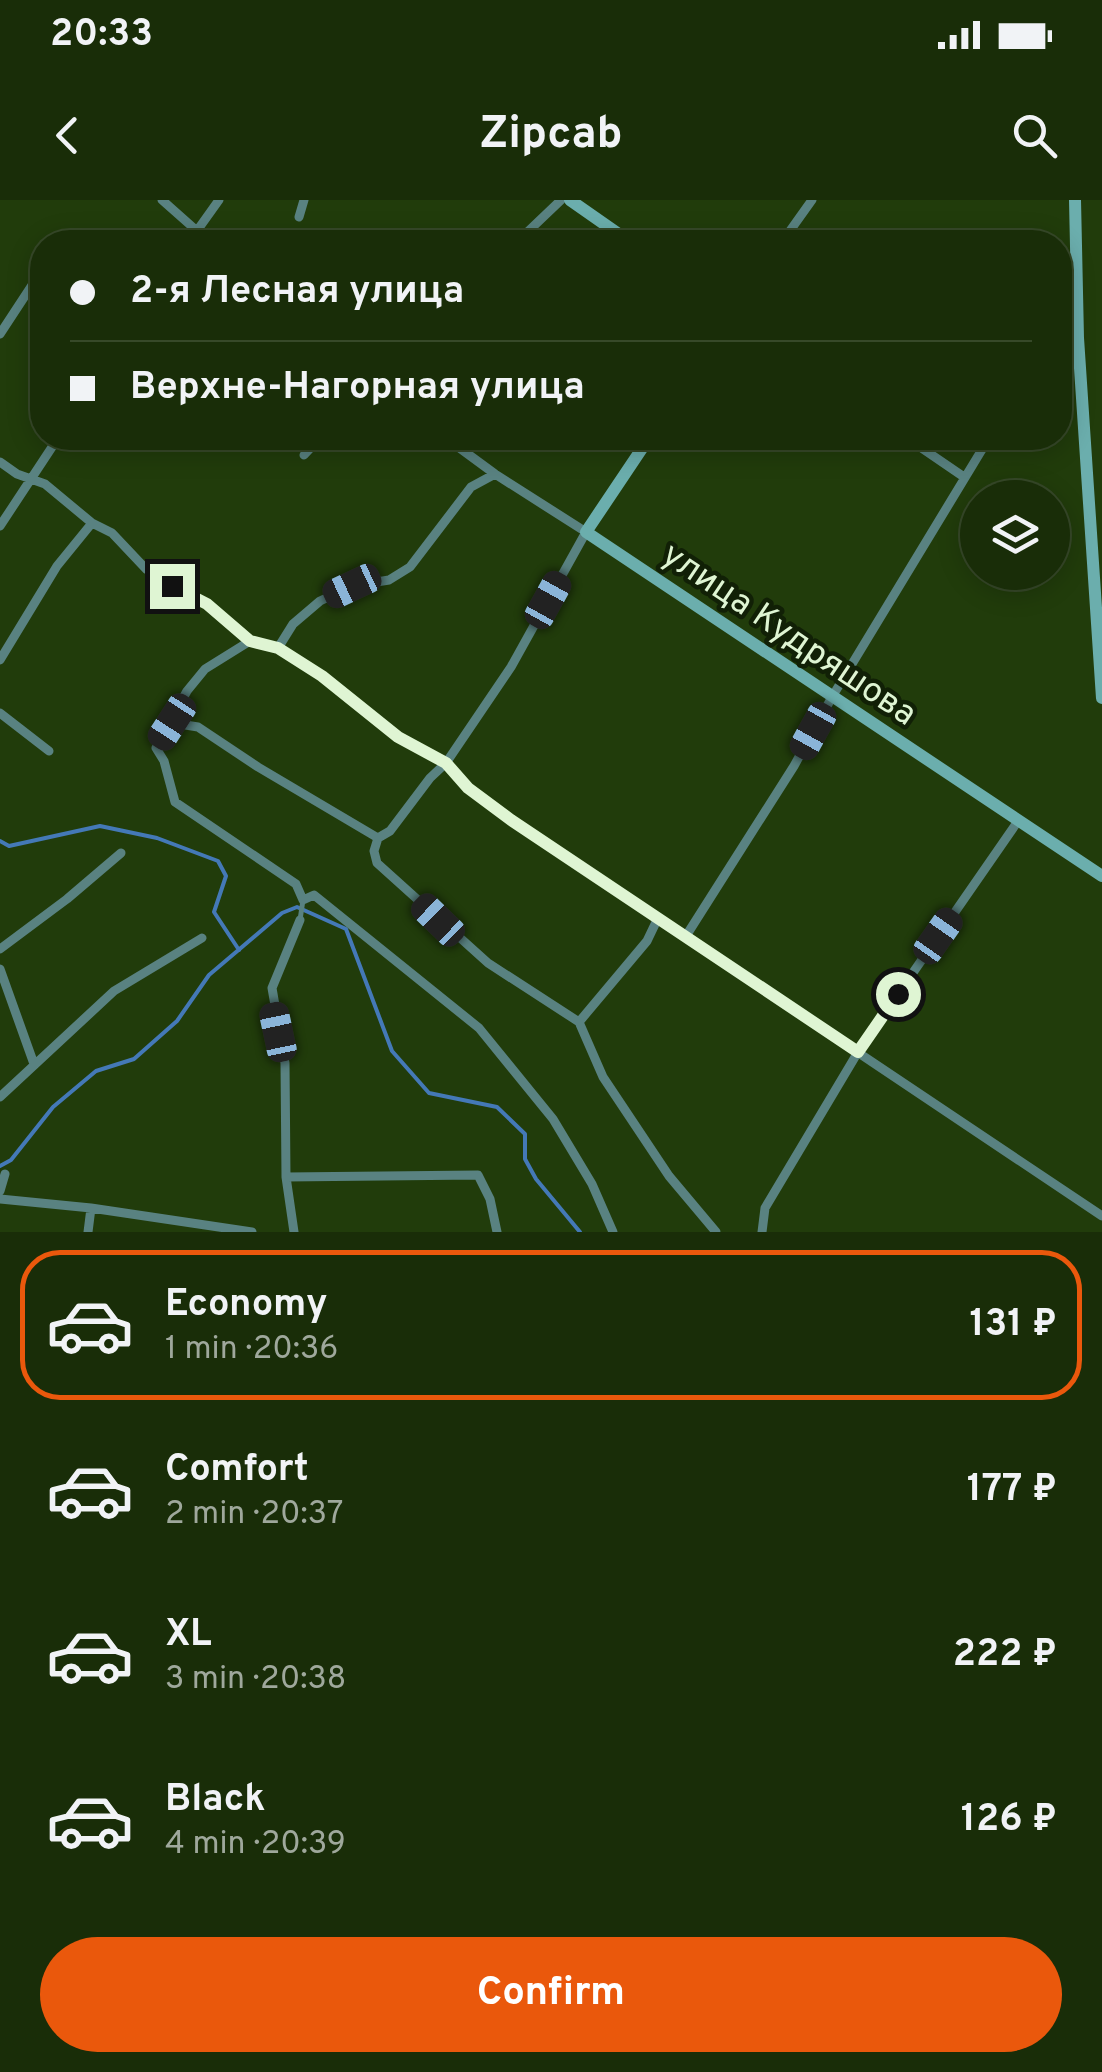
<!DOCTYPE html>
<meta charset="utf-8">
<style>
body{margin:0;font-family:Overpass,sans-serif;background:#263916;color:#f1f3f6;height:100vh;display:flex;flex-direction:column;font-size:38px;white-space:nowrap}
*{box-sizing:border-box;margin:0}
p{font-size:32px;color:#9fa89c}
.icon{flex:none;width:55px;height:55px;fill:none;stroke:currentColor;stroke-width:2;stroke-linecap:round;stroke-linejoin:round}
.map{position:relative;height:1032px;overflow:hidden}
.panel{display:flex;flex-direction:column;background:#192d08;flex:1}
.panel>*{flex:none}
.top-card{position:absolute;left:30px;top:30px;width:1042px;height:220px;border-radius:40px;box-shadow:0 5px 25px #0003,0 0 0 2px #374929;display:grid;align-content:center;height:220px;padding:0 40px;background:#192d08}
.fabs{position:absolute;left:960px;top:280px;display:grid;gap:20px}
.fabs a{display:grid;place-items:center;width:110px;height:110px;border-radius:50%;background:#192d08;box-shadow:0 5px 25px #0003,0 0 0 2px #374929;font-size:50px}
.end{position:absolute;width:45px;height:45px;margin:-22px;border:12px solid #dff5d3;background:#111;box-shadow:0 0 0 5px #111}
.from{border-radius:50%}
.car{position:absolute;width:30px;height:60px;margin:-30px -15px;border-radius:12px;box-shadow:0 0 8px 2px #0007;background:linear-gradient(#222 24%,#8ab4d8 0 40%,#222 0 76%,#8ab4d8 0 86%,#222 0)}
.top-card b{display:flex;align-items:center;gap:35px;height:95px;font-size:38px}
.top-card b+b{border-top:2px solid #374929}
.top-card i{width:25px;height:25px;background:#f1f3f6}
ul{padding:18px 0 0;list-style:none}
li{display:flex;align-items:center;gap:30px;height:150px;margin:0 20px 15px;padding:0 20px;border:5px solid transparent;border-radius:40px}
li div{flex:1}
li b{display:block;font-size:38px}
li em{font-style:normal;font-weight:700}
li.selected{border-color:#ea580c}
li>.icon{width:90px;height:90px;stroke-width:1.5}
.button{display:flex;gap:20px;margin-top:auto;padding:20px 40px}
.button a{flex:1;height:115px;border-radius:60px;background:#ea580c;color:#fff;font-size:40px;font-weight:700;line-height:115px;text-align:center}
.status{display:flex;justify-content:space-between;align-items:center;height:70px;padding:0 50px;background:#192d08;direction:ltr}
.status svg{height:28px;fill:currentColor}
header{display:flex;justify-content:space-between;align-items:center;height:130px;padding:0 40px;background:#192d08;font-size:45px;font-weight:700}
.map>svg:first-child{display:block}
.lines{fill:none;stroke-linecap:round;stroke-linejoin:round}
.stream{stroke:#4479b7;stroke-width:4}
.lane{stroke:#598281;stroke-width:5}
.street{stroke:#598281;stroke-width:9}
.secondary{stroke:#6baead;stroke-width:12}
.route{stroke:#dff5d3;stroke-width:12}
.labels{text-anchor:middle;stroke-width:9;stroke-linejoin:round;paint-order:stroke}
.street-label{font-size:35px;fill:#dff5d3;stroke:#112006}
</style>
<div class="status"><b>20:33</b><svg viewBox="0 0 49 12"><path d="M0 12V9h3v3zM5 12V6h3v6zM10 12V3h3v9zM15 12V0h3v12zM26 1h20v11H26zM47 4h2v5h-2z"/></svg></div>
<header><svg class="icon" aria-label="back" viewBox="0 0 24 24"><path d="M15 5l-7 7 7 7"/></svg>Zipcab<svg class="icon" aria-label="search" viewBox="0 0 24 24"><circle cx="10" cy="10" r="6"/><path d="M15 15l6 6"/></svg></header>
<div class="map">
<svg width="1102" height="1032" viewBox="0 0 1102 1032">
<rect width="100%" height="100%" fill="#213c0b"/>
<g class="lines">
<path class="stream" d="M 0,641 L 9,646 L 100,626 L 157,638 L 218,661 L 226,676 L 214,712 L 239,750
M 0,966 L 11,960 L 53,907 L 96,871 L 134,859 L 177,821 L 209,775 L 282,713 L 297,707 L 346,729 L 392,851 L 429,893 L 497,907 L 525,934 L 525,959 L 536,979 L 580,1032"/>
<path class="lane" d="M 300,720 L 303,700"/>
<path class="street" d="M 162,0 L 197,31
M 299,17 L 304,0
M 189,42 L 219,0
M 517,42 L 561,0
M 782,42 L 812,0
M 0,134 L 42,70
M 1060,148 L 1078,138
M 907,238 L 964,277
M 304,255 L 320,238
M 0,262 L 17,274 L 45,284 L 92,323 L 112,333 L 146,369 L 207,404 L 250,441 L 278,448 L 322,475 L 398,537 L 446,563 L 468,588 L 511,620 L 1102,1016
M 0,326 L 58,238
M 250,441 L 205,469 L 187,491 L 156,548 L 164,561 L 175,602 L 296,684 L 303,700 L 314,695 L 479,828 L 553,919 L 592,984 L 613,1032
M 278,448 L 293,424 L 320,401 L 352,386 L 389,380 L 410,367 L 471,287 L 495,274
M 0,460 L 57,366 L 92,323
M 0,513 L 49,551
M 173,523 L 198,527 L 258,567 L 378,638
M 378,638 L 390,631 L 430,578 L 446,563 L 511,467 L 586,332 L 495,274 L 446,238
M 378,638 L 374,651 L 377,663 L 488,763 L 579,822 L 603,877 L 669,976 L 716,1032
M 686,736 L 794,566 L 832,497 L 989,238
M 0,749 L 67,699 L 121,653
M 0,769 L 34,864
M 579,822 L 647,741 L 658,718
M 0,897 L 114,791 L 202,738
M 286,977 L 478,975 L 490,999 L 497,1032
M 0,991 L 5,974
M 0,999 L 91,1008 L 252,1032
M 88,1032 L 91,1008
M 294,1032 L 286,977 L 285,863 L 272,788 L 300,720
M 762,1032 L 765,1008 L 858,852 L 1018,621"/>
<path class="secondary" d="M 570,0 L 630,42
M 1075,0 L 1078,138 L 1102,498
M 649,238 L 586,332 L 1102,676"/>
</g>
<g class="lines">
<path class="route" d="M 172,386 L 207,404 L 250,441 L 278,448 L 322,476 L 398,537 L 446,563 L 468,588 L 511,620 L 858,852 L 898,794"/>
</g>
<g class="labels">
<g class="street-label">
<text transform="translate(790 433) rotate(34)" y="12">улица Кудряшова</text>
</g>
</g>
</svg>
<div class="fabs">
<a><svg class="icon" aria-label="layers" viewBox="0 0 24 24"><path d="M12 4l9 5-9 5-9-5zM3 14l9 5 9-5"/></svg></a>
</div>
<i class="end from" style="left:898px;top:794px"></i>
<i class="end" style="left:172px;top:386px"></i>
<i class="car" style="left:352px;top:386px;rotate:245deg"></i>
<i class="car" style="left:548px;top:400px;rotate:29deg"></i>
<i class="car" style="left:172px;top:522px;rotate:213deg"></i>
<i class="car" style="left:813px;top:531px;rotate:209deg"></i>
<i class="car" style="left:438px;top:720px;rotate:314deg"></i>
<i class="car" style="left:938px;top:736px;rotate:35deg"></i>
<i class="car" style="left:278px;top:832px;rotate:348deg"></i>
<div class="top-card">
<b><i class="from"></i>2-я Лесная улица</b>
<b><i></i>Верхне-Нагорная улица</b>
</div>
</div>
<section class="panel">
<ul>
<li class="selected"><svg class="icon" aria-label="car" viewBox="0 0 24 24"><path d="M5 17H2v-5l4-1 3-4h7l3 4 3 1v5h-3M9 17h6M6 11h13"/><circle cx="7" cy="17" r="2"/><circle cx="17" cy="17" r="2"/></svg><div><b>Economy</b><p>1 min · 20:36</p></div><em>131 ₽</em></li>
<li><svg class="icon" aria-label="car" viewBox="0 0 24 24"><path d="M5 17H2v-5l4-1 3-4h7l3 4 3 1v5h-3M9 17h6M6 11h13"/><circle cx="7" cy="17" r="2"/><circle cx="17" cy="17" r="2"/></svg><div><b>Comfort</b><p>2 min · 20:37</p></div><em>177 ₽</em></li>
<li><svg class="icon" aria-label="car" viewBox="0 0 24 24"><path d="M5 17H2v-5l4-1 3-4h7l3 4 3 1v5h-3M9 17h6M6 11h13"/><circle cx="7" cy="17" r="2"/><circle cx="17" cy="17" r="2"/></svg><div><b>XL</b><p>3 min · 20:38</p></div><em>222 ₽</em></li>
<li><svg class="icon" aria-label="car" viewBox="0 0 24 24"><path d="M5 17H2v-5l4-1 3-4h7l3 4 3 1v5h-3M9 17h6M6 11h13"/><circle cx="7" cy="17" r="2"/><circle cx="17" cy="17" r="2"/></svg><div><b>Black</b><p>4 min · 20:39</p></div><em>126 ₽</em></li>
</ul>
<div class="button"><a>Confirm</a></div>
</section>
